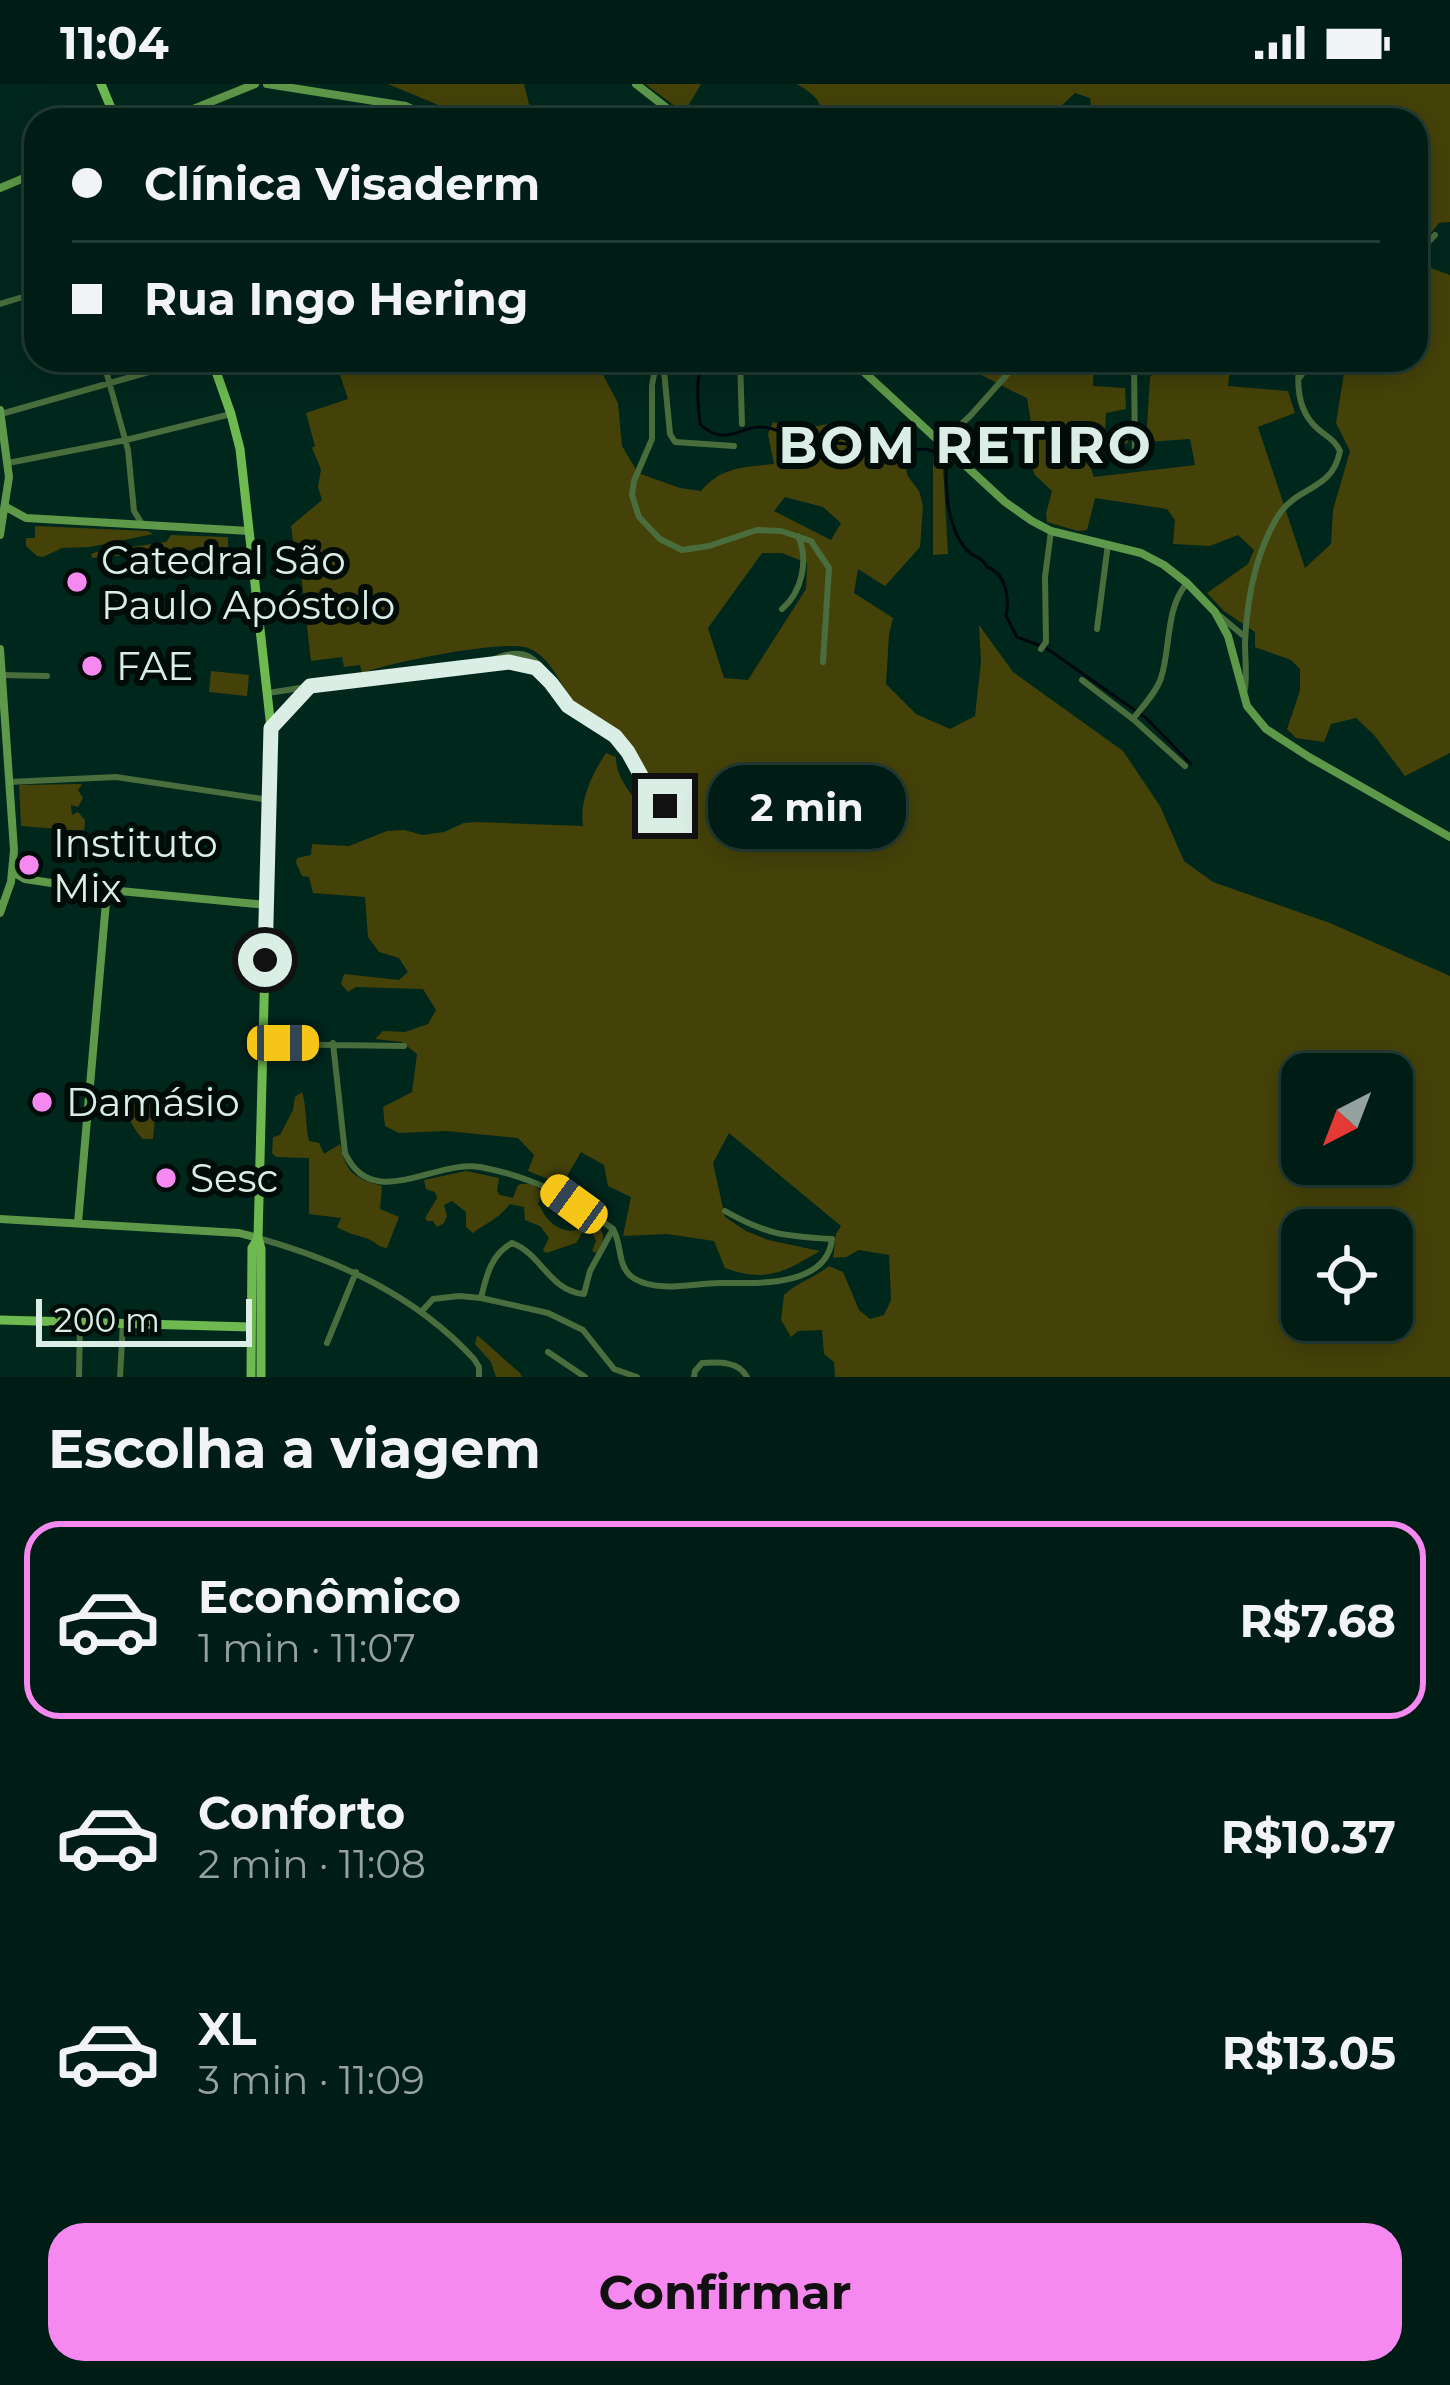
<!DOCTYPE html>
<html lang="pt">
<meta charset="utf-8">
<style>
body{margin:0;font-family:Montserrat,sans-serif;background:#0e2a22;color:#f1f3f6;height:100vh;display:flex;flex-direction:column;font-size:45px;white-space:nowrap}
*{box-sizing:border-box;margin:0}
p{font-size:39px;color:#95a2a0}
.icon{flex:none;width:66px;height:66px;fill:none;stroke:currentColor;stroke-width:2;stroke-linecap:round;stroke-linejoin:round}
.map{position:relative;height:1293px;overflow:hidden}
.sheet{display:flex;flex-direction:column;background:#001d15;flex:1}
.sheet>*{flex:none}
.hud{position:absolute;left:24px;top:24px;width:1404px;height:264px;border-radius:36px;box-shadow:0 6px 30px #0003,0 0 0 3px #223b34;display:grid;align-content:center;height:264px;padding:0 48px;background:#001d15}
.needle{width:78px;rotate:222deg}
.tools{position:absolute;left:1281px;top:969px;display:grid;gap:24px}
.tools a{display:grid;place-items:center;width:132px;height:132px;border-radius:24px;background:#001d15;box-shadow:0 6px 30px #0003,0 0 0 3px #223b34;font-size:60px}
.scale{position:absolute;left:36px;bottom:30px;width:216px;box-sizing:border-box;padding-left:12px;border:6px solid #daeee6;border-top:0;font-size:33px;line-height:42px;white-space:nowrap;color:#daeee6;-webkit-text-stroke:9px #010c08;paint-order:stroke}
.end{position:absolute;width:54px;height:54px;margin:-27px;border:15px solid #daeee6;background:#111;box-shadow:0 0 0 6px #111}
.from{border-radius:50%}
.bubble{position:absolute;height:84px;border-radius:36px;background:#001d15;box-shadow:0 6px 30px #0003,0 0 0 3px #223b34;font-size:39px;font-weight:700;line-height:84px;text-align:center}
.car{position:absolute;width:36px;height:72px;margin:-36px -18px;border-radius:15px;box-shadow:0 0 9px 3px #0007;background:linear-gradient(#f5c518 24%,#345 0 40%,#f5c518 0 76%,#345 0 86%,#f5c518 0)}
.hud b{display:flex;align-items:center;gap:42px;height:114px;font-size:45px}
.hud b+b{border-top:3px solid #223b34}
.hud i{width:30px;height:30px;background:#f1f3f6}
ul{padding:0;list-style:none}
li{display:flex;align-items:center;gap:36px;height:198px;margin:0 24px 18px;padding:0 24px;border:6px solid transparent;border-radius:36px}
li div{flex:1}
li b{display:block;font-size:45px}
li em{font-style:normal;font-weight:700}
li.active{border-color:#f589ef}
li>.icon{width:108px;height:108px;stroke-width:1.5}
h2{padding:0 48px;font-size:54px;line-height:144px}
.primary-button{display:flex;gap:24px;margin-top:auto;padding:24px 48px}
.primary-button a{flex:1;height:138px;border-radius:36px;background:#f589ef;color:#111;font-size:48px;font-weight:700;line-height:138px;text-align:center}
.status{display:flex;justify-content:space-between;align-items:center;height:84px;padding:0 60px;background:#001d15;direction:ltr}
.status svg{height:33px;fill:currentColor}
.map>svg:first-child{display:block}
.green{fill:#454209;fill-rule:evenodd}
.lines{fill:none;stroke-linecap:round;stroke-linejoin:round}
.stream{stroke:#00080f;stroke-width:3}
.street{stroke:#496d3c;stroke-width:6}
.secondary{stroke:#5e9849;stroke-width:8}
.primary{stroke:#6eba51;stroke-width:9}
.route{stroke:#daeee6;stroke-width:15}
.poi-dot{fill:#f589ef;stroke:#010c08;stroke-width:4.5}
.labels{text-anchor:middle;stroke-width:12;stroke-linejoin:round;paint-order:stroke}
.poi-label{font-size:39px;fill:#daeee6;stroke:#010c08;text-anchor:start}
.district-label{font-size:51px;font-weight:bold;letter-spacing:3px;fill:#daeee6;stroke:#010c08}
</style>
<div class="status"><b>11:04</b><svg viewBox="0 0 49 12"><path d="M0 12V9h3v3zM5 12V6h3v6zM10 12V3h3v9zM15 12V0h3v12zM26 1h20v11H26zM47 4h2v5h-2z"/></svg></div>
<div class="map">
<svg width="1450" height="1293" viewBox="0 0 1450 1293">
<rect width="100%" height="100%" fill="#00271c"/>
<path class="green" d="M 388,0 L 524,0 L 533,36 L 443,36 L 443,23 Z
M 645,0 L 701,0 L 688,22 L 679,25 Z
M 797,0 L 1450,0 L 1450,138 L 1439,139 L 1416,168 L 1416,36 L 1093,36 L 1090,14 L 1075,9 L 1046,36 L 822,36 C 822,15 814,11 797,0 Z
M 1428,183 L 1450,191 L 1450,669 L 1405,692 L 1374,651 L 1356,634 L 1331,640 L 1324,658 L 1296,654 L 1287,645 L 1300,607 L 1300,585 L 1291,576 L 1255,563 L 1255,548 L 1224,527 L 1207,509 L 1248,480 L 1254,466 L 1238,451 L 1210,462 L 1173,460 L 1175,436 L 1167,425 L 1095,414 L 1087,446 L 1078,447 L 1047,438 L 1046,430 L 1052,407 L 1035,391 L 1027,370 L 1032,345 L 1027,314 C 1006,305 977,286 956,282 C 935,278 917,284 898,276 L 983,276 L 1017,291 L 1032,276 L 1094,276 L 1093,302 L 1125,304 L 1126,325 L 1106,329 L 1105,351 L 1127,352 L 1128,359 L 1085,368 L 1094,393 L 1195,381 L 1190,355 L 1146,358 L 1150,293 L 1165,276 L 1231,276 L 1228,302 L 1288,307 L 1295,329 L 1258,343 L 1305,484 L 1331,460 L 1333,426 L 1350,367 L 1336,339 L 1346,276 L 1416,276 L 1416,188 Z
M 346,276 L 607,276 L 601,287 L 618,319 L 622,362 L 638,389 L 680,404 L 701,407 C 721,383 744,383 774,380 L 768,350 L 773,338 L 797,345 L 829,340 L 889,357 L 904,368 L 907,391 L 919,407 L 923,422 L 920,463 L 885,502 L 858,485 L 854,509 L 893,534 L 889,550 L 886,600 L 916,630 L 950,645 L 975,632 L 981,578 L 979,541 L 1013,588 L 1123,667 L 1160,722 L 1184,777 L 1213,798 L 1330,839 L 1450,892 L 1450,1293 L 835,1293 L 834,1278 L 824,1270 L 822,1246 L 798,1247 L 791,1253 L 781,1236 L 784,1211 C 798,1198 814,1194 829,1182 L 843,1188 L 859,1226 L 870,1235 L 884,1231 L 891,1216 L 889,1171 L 859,1166 L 846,1173 L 833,1174 L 836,1150 L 841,1142 L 729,1049 L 713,1079 L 725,1133 L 746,1147 L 768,1156 L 820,1167 C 784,1188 767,1199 725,1184 L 714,1157 L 667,1150 L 623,1152 L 631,1113 L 608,1102 L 604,1081 L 581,1068 L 559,1106 L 548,1095 L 528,1087 L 534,1071 L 518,1054 L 447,1047 L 399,1049 L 385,1042 L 383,1023 L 412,1008 L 417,970 L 402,958 L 375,955 L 383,947 L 405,948 L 428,940 L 436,926 L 423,905 L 356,903 L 348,908 L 341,900 L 344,890 L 399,896 L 408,888 L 399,874 L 379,868 L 368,853 L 365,813 L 313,809 L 309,793 L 302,792 L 296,779 L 297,774 L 311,771 L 312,760 L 349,762 L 387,747 L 404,746 L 423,751 L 444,748 L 464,739 L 477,738 L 583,742 C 579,717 592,690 606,669 L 616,673 C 615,697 640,720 654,738 L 686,731 L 688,707 L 671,707 L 661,716 C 645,700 640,679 627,660 C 614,642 592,636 576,620 C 559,602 553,574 528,564 C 504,555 388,579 362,589 L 360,581 L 344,583 L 342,573 L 311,577 L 300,481 L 296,481 L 291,442 L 322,416 L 318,403 L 321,385 L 312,364 L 315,362 L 306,329 L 348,315 L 336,279 ZM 785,413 L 823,423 L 841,439 L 831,456 L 774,427 ZM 762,469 L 782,469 L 807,479 L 806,505 L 748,596 L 724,594 L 708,544 ZM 1302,990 L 1392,990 L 1392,1080 L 1302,1080 ZM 1302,1146 L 1392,1146 L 1392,1236 L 1302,1236 Z
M 933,373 L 941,377 L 943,383 L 948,470 L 933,471 Z
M 35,442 L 148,447 L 153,450 L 90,463 L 62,464 L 43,473 L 37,472 L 26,462 L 26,454 L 35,454 Z
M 171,451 L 228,453 L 228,463 L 92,474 L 91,470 L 96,468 L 166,458 Z
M 211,587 L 249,591 L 247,612 L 209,608 Z
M 82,700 L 78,706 L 83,714 L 78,723 L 71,721 L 72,731 L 78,728 L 85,736 L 84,747 L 21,742 L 19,701 Z
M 123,1008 L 153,1013 L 157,1016 L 153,1055 L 143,1055 C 130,1042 125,1026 123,1008 Z
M 302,1008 C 307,1024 305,1040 309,1057 L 319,1059 L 324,1070 L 340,1060 C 346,1089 354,1094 382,1102 L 380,1125 L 399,1133 L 387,1164 C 377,1163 375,1157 366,1154 C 355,1151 347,1149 337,1143 L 341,1134 L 309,1130 L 309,1074 L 276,1073 L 272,1069 L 273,1053 L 280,1051 L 293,1026 L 295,1013 Z
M 466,1087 L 499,1094 L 497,1107 L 500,1111 L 513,1114 L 518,1101 C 527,1098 535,1100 542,1108 L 538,1120 C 542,1124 543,1130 547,1134 C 556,1146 574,1151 585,1142 L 586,1134 C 603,1144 609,1151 596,1169 L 592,1167 L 596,1157 L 593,1150 L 584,1146 L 576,1159 L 546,1169 L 543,1166 L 549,1154 L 540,1142 L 525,1136 L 524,1123 L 510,1120 C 497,1136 489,1137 473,1149 L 466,1143 L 466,1128 L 452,1117 L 444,1121 L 447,1132 L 444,1139 L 437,1143 L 433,1137 L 427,1137 L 425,1134 L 437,1114 L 435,1108 L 426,1105 L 424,1096 Z
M 477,1251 L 520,1289 L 522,1293 L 496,1293 L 491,1278 L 475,1260 Z"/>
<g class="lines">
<path class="stream" d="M 703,276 C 695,296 698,318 700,340 C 725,364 739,342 762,343 C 776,343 786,352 798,355 C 814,359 830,358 846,360 C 859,361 870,368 883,369 C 908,371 924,355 946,376 C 946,405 946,440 965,464 C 974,476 979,469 987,483 C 1006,489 1010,515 1006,532 L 1017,553 L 1046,564 L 1146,634 L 1191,680"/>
<path class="street" d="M 1416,171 L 1435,151
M 0,220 L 36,209
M 103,276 L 128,366 L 134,427 L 142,440
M 657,276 L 652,301 L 652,355 L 634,397 L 632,411 L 639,433 L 660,455 L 682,466 L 709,462 L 757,446 L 781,447 L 811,457 L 829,484 L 823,578
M 663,276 L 670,350 L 675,358 L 734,362
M 740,276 L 742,340
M 1134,276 L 1135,372
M 1300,293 L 1311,276
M 1,330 L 191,276
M 941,359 L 971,331 L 1020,276
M 8,379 L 126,356 L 231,330
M 782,525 C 802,508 809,476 798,452
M 1220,532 L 1245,553
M 1097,545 L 1108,460
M 1041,565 L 1046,558 L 1045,493 L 1051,447
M 490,577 C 541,553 541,594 569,622 C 584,638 608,643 623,661 C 638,681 641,710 665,722
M 2,591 L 47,592
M 1082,596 L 1133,635 L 1185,682
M 1245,605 C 1247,589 1245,574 1245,558 C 1247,514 1255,470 1278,432 C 1297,401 1332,408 1340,367 C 1334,355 1328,354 1318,345 C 1298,328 1296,301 1300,276
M 268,609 L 364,594 L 509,578 L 535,584 L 551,599
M 1133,635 C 1142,623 1156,609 1161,594 C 1171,563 1165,525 1187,499
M 272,643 L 307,604
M 9,698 L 116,693 L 270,716
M 333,959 L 345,1069 C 372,1129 436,1075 480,1083 C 533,1093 570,1113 613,1145
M 263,960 L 404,962
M 613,1145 C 623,1162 616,1184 635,1195 C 660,1209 693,1199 720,1199 C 755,1199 827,1204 832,1155 C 785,1152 767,1151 725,1127
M 258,1154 C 340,1177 416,1212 474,1275 L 479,1283 L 479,1293
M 481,1214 C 486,1193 491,1170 512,1159 C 542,1170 549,1207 584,1210 L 590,1187 L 613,1145
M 422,1227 L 433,1215 L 459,1212 L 481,1214 L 548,1229 L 583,1246 L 614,1285 L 637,1293
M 327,1259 L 356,1188
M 548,1268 L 585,1293
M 79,1293 L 80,1238
M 120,1293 L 123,1239
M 694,1293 L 695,1287 L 702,1279 C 718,1278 739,1277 747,1293"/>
<path class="secondary" d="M 267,0 L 406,22 L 436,36
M 636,0 L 682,36
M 166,36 L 255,0
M 0,104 L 36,89
M 851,276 L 1005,418 L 1032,437 L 1051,447 L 1141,469 L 1164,481 L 1187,499 L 1215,528 L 1228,552 L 1247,622 L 1266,645 L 1309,673 L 1450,753
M 0,326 L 9,393 L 0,451
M 6,423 L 26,434 L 249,447
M 0,565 L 14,766 L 11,798 L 0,829
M 13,788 L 25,795 L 78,803 L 266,821
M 0,1135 L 239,1149 L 258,1154
M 78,1139 L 106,818 L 103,806"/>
<path class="primary" d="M 101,0 L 116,36
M 212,276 L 231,330 L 240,365 L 271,644 L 258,1154 L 261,1165 L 261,1293
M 0,1236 L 250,1243
M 251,1293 L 252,1164 L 258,1154"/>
</g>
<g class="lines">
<path class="route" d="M 265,876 L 271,644 L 310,602 L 509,578 L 536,584 L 551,599 L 568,622 L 615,652 L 628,668 L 655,717 L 665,722"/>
</g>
<g class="poi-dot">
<circle cx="77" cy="498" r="12"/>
<circle cx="92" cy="582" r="12"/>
<circle cx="29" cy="781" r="12"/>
<circle cx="42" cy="1018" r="12"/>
<circle cx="166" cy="1094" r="12"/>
</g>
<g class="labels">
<g class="poi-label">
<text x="101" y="490">Catedral São<tspan x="101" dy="45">Paulo Apóstolo</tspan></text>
<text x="116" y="596">FAE</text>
<text x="53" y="773">Instituto<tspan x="53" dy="45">Mix</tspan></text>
<text x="66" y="1032">Damásio</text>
<text x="190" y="1108">Sesc</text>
</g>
<g class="district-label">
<text x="966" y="379">BOM RETIRO</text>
</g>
</g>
</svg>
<div class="tools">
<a><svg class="needle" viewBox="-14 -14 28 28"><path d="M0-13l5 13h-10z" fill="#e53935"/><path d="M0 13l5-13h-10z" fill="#95a2a0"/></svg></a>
<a><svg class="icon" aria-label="locate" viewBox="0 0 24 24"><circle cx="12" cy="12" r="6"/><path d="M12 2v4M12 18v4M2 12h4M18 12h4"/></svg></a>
</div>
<div class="scale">200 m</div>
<i class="end from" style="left:265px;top:876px"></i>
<i class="end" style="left:665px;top:722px"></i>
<div class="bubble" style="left:708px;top:681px;width:198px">2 min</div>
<i class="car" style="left:283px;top:959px;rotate:90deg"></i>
<i class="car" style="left:574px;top:1120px;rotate:306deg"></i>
<div class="hud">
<b><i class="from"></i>Clínica Visaderm</b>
<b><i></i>Rua Ingo Hering</b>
</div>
</div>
<section class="sheet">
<h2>Escolha a viagem</h2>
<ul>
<li class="active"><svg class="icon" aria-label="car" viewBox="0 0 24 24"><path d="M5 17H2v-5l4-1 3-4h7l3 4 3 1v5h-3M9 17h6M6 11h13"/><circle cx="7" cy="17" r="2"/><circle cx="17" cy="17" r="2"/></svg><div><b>Econômico</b><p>1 min · 11:07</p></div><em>R$7.68</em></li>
<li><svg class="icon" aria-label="car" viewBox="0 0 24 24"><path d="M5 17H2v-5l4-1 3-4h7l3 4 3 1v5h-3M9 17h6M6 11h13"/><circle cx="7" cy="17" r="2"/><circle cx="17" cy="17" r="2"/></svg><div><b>Conforto</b><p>2 min · 11:08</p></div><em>R$10.37</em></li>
<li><svg class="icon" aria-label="car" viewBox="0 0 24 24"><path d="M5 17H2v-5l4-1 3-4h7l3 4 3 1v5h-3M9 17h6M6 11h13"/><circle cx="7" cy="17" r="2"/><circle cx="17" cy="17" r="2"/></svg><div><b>XL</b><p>3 min · 11:09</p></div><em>R$13.05</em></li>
</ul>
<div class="primary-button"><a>Confirmar</a></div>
</section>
